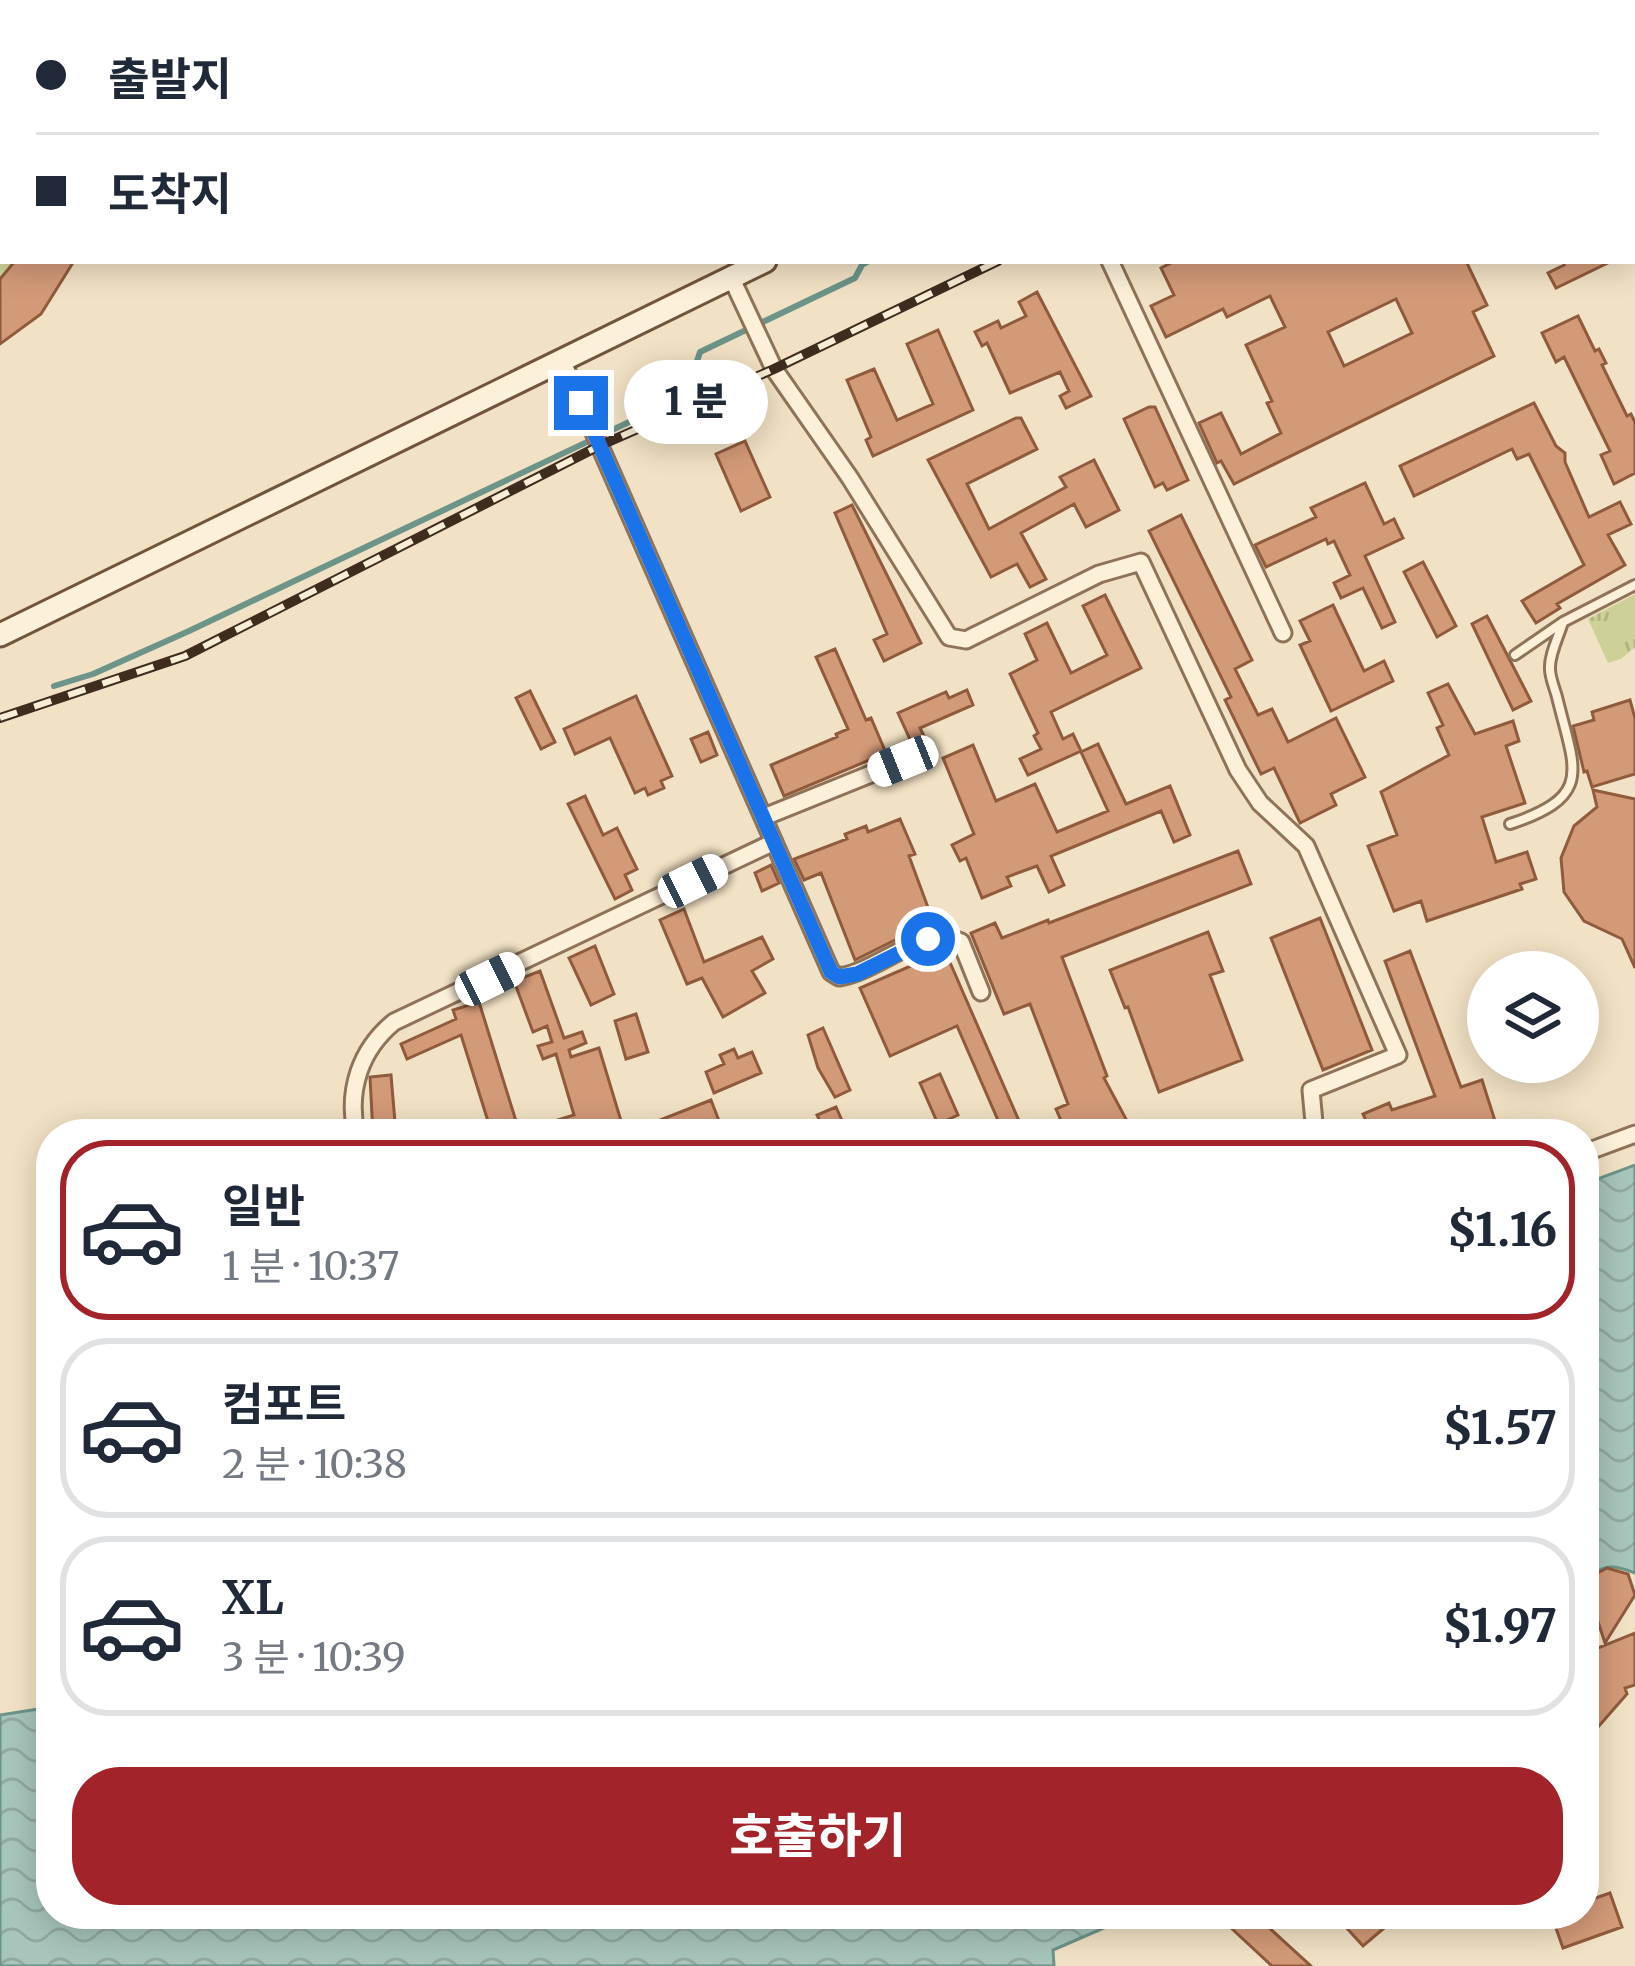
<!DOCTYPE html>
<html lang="ko">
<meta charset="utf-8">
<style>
body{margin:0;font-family:Merriweather,"Noto Sans KR",serif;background:#f6f6f7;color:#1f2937;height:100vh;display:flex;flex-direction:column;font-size:45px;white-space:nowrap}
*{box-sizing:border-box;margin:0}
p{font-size:39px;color:#747a83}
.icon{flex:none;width:66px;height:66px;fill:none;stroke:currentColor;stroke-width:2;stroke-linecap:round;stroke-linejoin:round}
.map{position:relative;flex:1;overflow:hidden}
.sheet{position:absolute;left:36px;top:1119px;width:1563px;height:810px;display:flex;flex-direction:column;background:#fff;border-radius:48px;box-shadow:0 6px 30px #0003}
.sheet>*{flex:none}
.top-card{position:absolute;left:0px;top:0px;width:1635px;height:264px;box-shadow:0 6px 30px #0003;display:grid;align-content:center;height:264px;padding:0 36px;background:#fff}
.tools{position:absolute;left:1467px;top:951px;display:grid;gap:24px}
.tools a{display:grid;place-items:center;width:132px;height:132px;border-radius:50%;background:#fff;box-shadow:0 6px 30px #0003;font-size:60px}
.end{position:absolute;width:54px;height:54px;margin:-27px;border:15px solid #1a73e8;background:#fff;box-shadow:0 0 0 6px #fff}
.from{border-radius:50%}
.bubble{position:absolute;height:84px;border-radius:42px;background:#fff;box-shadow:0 6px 30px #0003;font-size:39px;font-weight:800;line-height:84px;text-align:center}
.car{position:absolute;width:36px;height:72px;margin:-36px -18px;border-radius:15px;box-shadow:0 0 9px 3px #0007;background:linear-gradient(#fff 24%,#345 0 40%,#fff 0 76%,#345 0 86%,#fff 0)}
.top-card b{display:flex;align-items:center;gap:42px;height:114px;font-size:45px}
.top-card b+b{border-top:3px solid #e0e1e3}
.top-card i{width:30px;height:30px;background:#1f2937}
ul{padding:21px 0 0;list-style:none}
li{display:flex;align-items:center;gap:36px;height:180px;margin:0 24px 18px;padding:0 12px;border:6px solid #e0e1e3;border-radius:48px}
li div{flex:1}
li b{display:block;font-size:45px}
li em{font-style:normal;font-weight:800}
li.on{border-color:#a3232a}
li>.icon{width:108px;height:108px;stroke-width:1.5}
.action{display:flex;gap:24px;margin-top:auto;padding:24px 36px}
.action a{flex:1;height:138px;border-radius:48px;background:#a3232a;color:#fff;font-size:48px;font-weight:800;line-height:138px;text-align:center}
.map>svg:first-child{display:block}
.grass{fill:url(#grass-tufts)}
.pitch{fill:#cdd197}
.water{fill:url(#water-waves);stroke:#6c9489;stroke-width:3}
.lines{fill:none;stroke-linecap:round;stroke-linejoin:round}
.stream{stroke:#6c9489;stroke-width:6}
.building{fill:#d39a78;stroke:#905a3c;stroke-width:3;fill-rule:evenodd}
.service-casing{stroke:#8f7359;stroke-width:14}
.minor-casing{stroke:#8f7359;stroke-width:21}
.secondary-casing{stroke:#71543c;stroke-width:27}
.path{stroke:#8f7359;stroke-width:3;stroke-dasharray:9 6;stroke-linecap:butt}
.service{stroke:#fcf0d9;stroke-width:8}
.minor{stroke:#fcf0d9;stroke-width:15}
.secondary{stroke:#fcf0d9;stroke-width:21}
.rail-casing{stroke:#3e2c1e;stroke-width:10}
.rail{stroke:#f8edd5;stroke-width:6;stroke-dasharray:18;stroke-linecap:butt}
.route{stroke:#1a73e8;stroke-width:15}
</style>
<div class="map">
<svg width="1635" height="1966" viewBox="0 0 1635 1966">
<defs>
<pattern id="grass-tufts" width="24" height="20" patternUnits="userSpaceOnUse" patternTransform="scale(3)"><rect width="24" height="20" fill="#cdd197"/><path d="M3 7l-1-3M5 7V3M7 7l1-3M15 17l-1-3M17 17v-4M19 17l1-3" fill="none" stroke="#b1b482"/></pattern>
<pattern id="water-waves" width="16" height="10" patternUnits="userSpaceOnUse" patternTransform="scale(3)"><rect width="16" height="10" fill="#a7c5bb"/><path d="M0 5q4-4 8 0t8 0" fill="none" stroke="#91a9a0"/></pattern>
</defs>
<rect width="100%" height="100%" fill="#f2e2c5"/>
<path class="grass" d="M 1635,594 L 1635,647 L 1621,659 L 1608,663 L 1588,619 Z"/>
<path class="pitch" d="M 746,0 L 966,0 L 967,3 L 740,3 Z
M 0,21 L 3,261 L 74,261 L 42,313 L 0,344 Z"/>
<path class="water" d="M 1635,1165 L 1635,1573 C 1613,1564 1601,1563 1584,1583 L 1584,1184 Z
M 51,1707 L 51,1914 L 1136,1914 L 1053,1950 L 1054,1966 L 0,1966 L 0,1715 Z"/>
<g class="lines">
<path class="stream" d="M 1609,0 L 1610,3
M 1397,3 L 1404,0
M 1632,45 L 1635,51
M 54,686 L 93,674 L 189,631 L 686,395 L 700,352 L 855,278 L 862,265 L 869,261"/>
</g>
<path class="building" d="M 15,261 L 74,261 L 41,314 L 0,344 L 0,279 Z
M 1175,261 L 1466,261 L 1487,305 L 1473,312 L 1494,356 L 1234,484 L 1221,461 L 1217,463 L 1199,423 L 1221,413 L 1241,454 L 1281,433 L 1267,403 L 1272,401 L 1246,345 L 1285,327 L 1270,296 L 1227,317 L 1223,309 L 1166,337 L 1151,306 L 1174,295 L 1161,268 ZM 1396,299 L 1412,333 L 1344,366 L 1328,332 Z
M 1562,261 L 1612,261 L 1556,288 L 1548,273 L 1564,265 Z
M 1037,292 L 1091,396 L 1066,408 L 1060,396 L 1069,391 L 1060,372 L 1010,393 L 987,343 L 982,346 L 975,332 L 998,321 L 1001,328 L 1026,316 L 1019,302 Z
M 1578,316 L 1595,351 L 1599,349 L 1606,363 L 1602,365 L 1627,416 L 1631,414 L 1635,422 L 1635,473 L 1614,484 L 1601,455 L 1610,451 L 1564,357 L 1556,362 L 1542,333 Z
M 938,330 L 973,410 L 873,456 L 866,440 L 871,437 L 847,380 L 874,369 L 897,420 L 933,404 L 907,344 Z
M 1534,403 L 1556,446 L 1565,453 L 1565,462 L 1589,517 L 1620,502 L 1631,524 L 1608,535 L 1625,565 L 1557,604 L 1560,608 L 1536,623 L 1522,601 L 1584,565 L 1529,454 L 1517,459 L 1512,449 L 1414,496 L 1400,466 Z
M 1149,407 L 1155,407 L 1188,480 L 1167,490 L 1163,483 L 1155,487 L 1124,419 Z
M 1016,418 L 1021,418 L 1037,449 L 967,484 L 989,529 L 1066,487 L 1060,477 L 1094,460 L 1119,510 L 1086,527 L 1074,504 L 1021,533 L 1046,579 L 1030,587 L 1017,564 L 991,577 L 928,460 Z
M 745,441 L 770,497 L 741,511 L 716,454 Z
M 1365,483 L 1384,524 L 1394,519 L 1403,538 L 1365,556 L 1395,622 L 1382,628 L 1363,588 L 1341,598 L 1334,583 L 1350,575 L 1334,541 L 1328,544 L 1326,539 L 1266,567 L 1255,545 L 1316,517 L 1311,508 Z
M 852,505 L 921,643 L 884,661 L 874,640 L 887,634 L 835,513 Z
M 1181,515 L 1252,660 L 1235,669 L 1258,715 L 1272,709 L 1288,742 L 1336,718 L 1365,777 L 1331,794 L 1336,805 L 1300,823 L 1274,768 L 1261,774 L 1225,700 L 1231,697 L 1149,531 Z
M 1423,562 L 1456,626 L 1437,637 L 1404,572 Z
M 1105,595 L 1141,668 L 1051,712 L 1063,739 L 1073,734 L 1081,751 L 1028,775 L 1020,759 L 1041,749 L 1034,736 L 1038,733 L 1010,674 L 1037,660 L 1025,634 L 1047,623 L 1071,673 L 1107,655 L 1083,606 Z
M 1333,605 L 1364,671 L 1384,661 L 1393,681 L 1331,711 L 1300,645 L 1310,641 L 1300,621 Z
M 1487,616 L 1531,701 L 1513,710 L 1472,624 Z
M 835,649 L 866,720 L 871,718 L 886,753 L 784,796 L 771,765 L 837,737 L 836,734 L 848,729 L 816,657 Z
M 1448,684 L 1475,734 L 1513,721 L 1519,741 L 1506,746 L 1525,803 L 1482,817 L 1496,862 L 1527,852 L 1536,879 L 1520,884 L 1522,889 L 1427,921 L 1421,901 L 1394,911 L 1368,846 L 1397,835 L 1381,792 L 1449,755 L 1437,728 L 1443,725 L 1428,693 Z
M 967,690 L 973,705 L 920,728 L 926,740 L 913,746 L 898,713 L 946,692 L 949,698 Z
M 530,691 L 555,742 L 541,749 L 516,698 Z
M 636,696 L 672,776 L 661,781 L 664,788 L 648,795 L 645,788 L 635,793 L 610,738 L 575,754 L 564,729 Z
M 1630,700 L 1635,718 L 1635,774 L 1592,787 L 1587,771 L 1584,772 L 1573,726 L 1594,720 L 1592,712 Z
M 708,732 L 717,755 L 701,762 L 691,739 Z
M 1098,744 L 1126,804 L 1170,786 L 1190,835 L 1174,842 L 1161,811 L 1051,856 L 1064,885 L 1049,892 L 1037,866 L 1007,877 L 1011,886 L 982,898 L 966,858 L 960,861 L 952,845 L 974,834 L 943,758 L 973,745 L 996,801 L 1035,784 L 1057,832 L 1108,811 L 1081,752 Z
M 1593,790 L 1635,799 L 1635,968 L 1622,939 L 1584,921 L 1564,892 L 1561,858 L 1574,826 L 1597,807 Z
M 585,796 L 603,835 L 617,828 L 637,869 L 625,875 L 632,890 L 615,899 L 568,804 Z
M 900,819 L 915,854 L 909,856 L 933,921 L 855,960 L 821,873 L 804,880 L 794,859 L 847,839 L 845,834 L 866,826 L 868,832 Z
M 1238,851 L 1251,884 L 1062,957 L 1107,1076 L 1104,1078 L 1134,1134 L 1067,1134 L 1056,1109 L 1068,1104 L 1030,1004 L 1004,1014 L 971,933 L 995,923 L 1002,938 L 1048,920 L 1049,923 Z
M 771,865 L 779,883 L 762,891 L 755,873 Z
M 684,909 L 704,962 L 762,937 L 773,959 L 752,971 L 765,993 L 723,1017 L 702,978 L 687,984 L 660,920 Z
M 1320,918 L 1372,1050 L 1323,1070 L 1271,938 Z
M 1208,932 L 1223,971 L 1210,975 L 1242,1060 L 1159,1092 L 1128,1007 L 1125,1008 L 1110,970 Z
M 595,946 L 614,994 L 591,1005 L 569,958 Z
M 945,951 L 1023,1130 L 1014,1134 L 1004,1134 L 957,1026 L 890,1056 L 860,988 Z
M 1410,951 L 1461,1087 L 1482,1080 L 1496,1124 L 1468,1134 L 1413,1134 L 1411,1129 L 1398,1134 L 1372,1134 L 1363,1114 L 1389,1103 L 1392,1110 L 1435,1096 L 1385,961 Z
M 540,971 L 564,1038 L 582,1032 L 586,1043 L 569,1050 L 571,1057 L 599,1048 L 625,1134 L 523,1134 L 522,1131 L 574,1115 L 556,1054 L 543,1059 L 538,1046 L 552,1042 L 547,1026 L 533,1032 L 514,981 Z
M 479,1002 L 520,1134 L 492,1134 L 461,1035 L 407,1059 L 401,1044 L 456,1019 L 453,1010 Z
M 636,1014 L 648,1052 L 626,1059 L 615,1021 Z
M 823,1028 L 850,1090 L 835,1097 L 818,1068 L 808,1035 Z
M 734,1049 L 738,1058 L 752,1052 L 761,1073 L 714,1093 L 706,1072 L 724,1064 L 720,1055 Z
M 940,1074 L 958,1115 L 938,1124 L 920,1083 Z
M 391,1075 L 396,1134 L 373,1134 L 370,1077 Z
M 711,1100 L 724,1134 L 628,1134 L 627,1133 Z
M 836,1107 L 848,1134 L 826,1134 L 817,1115 Z
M 1607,1568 L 1628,1574 L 1635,1595 L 1605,1643 L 1587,1588 L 1594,1575 Z
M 1635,1633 L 1635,1685 L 1625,1688 L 1627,1694 L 1584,1743 L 1584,1661 L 1593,1650 Z
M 1610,1893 L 1622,1927 L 1563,1948 L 1551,1914 L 1584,1914 L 1584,1902 Z
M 1241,1914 L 1254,1914 L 1311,1966 L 1272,1966 L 1230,1927 Z
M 1334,1914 L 1370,1914 L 1383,1929 L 1363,1946 Z"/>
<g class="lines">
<defs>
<path id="service" d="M 1515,655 L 1563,622 L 1635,585
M 1510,824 C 1594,796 1575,771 1557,697 C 1555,689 1550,678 1550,669 C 1549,655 1559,636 1563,622"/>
<path id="minor" d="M 1110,261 L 1283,633
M 731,277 L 774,369 L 850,478 L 949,637 L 966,640 L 1099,574 L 1141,562 L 1238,770 L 1260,803 L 1306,846 L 1398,1055 L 1311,1090 L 1315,1134
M 562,360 L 831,972 L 839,977 C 879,971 921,925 961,942 L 981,992
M 764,817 L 903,761
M 356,1134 C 347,1090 360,1050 394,1022 L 774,842
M 1584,1153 L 1635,1134"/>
<path id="secondary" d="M 1297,3 L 1303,0
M 0,635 L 765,261"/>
</defs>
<use href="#service" class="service-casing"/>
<use href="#minor" class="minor-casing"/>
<use href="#secondary" class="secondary-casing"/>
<path class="path" d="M 1616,0 L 1617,3
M 1632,33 L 1635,39"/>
<use href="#service" class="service"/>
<use href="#minor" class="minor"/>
<use href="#secondary" class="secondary"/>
<defs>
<path id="rail" d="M 1523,3 L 1529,0
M 0,718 L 185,656 L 599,446 L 774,369 L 998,261"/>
</defs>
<use href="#rail" class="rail-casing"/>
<use href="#rail" class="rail"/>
</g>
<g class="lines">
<path class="route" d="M 581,403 L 831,972 L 839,977 L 857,974 L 928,939"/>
</g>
</svg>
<div class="tools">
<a><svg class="icon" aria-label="layers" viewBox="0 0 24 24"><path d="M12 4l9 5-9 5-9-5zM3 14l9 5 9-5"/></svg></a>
</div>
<i class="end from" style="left:928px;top:939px"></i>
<i class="end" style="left:581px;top:403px"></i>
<div class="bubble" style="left:624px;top:360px;width:144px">1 분</div>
<i class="car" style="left:903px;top:761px;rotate:248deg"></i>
<i class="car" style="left:693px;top:881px;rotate:64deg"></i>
<i class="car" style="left:490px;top:979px;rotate:64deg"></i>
<div class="top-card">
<b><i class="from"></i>출발지</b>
<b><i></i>도착지</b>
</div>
<section class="sheet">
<ul>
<li class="on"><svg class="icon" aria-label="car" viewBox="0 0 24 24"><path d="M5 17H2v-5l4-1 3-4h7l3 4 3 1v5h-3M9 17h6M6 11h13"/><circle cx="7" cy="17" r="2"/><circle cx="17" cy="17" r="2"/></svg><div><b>일반</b><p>1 분 · 10:37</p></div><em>$1.16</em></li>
<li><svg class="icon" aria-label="car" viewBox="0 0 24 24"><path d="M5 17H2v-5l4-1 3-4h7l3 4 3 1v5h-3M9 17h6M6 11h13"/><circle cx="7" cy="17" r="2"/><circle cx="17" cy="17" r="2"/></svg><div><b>컴포트</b><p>2 분 · 10:38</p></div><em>$1.57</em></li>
<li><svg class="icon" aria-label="car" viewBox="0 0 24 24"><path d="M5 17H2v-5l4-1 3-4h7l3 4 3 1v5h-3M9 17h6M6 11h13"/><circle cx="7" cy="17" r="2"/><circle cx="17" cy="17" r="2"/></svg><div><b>XL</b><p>3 분 · 10:39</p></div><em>$1.97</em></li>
</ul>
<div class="action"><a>호출하기</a></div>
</section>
</div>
